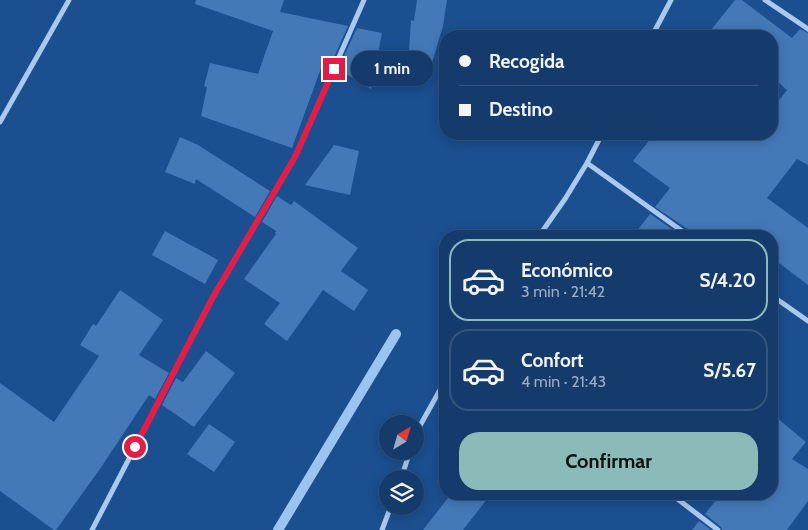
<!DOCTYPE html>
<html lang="es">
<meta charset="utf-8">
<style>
body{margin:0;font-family:Cabin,sans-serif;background:#1d4271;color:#f1f3f6;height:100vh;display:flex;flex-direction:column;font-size:19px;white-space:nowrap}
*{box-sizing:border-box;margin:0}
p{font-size:16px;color:#9dadc1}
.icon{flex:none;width:28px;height:28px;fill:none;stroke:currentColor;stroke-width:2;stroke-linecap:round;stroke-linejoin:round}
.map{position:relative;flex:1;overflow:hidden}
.drawer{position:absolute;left:439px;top:230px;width:339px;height:270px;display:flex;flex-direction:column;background:#143b6b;border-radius:20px;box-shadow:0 2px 12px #0003,0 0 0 1px #33557e}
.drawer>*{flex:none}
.hud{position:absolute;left:439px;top:30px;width:339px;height:110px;border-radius:20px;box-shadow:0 2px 12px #0003,0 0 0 1px #33557e;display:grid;align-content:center;height:110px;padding:0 20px;background:#143b6b}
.needle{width:32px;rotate:37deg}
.fabs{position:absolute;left:379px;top:415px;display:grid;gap:10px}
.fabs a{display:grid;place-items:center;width:45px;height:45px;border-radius:50%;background:#143b6b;box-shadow:0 2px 12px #0003,0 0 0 1px #33557e;font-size:25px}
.end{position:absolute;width:22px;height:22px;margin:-11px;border:6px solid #e11d48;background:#fff;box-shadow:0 0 0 2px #fff}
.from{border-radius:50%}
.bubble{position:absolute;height:35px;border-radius:18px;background:#143b6b;box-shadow:0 2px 12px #0003,0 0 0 1px #33557e;font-size:16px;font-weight:700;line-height:35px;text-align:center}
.hud b{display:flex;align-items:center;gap:18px;height:48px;font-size:19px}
.hud b+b{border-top:1px solid #33557e}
.hud i{width:12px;height:12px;background:#f1f3f6}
ul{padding:9px 0 0;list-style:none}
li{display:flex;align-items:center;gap:15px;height:82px;margin:0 10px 8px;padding:0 10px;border:2px solid #33557e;border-radius:20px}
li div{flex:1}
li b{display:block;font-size:19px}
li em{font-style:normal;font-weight:700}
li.selected{border-color:#8bbbb9}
li>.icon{width:45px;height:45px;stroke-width:1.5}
.action{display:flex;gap:10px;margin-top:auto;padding:10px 20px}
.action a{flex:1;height:58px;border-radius:20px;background:#8bbbb9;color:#111;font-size:20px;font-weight:700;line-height:58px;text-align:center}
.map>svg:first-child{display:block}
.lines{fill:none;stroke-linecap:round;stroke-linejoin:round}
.stream{stroke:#9cc4f0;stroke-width:10}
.building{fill:#4478b7}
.minor{stroke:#a9c9ee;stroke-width:5}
.route{stroke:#e11d48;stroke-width:6}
</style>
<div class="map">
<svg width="808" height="530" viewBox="0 0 808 530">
<rect width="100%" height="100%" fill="#1b4f8f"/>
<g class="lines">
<path class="stream" d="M 278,530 L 396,334"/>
</g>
<path class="building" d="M 196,0 L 284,0 L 280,12 L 348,26 L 331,64 L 324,60 L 292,148 L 201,116 L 207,87 L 204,86 L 210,63 L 258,74 L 273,31 L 195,4 Z
M 417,0 L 447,0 L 443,26 L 429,73 L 408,66 L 411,20 L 414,21 Z
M 735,0 L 742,0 L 792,38 L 800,29 L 808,33 L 808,165 L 797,159 L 767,198 L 808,228 L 808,285 L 771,257 L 771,236 L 743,236 L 740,234 L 738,236 L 693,236 L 692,232 L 655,207 L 670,188 L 633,161 L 654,134 L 771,134 L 771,110 L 787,90 L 771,76 L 771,36 L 706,36 Z
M 357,28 L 382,33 L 371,89 L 338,69 Z
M 180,137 L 198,145 L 270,191 L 255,217 L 196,179 L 195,184 L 165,172 Z
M 334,145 L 359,151 L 350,195 L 305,185 Z
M 277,196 L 291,205 L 294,201 L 358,248 L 341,271 L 368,290 L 354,311 L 323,290 L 287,341 L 264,324 L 280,303 L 244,279 L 276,234 L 275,233 L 276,231 L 262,222 Z
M 650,214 L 682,236 L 633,236 Z
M 165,231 L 218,260 L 205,284 L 152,255 Z
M 120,290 L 163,320 L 139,355 L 169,373 L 155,399 L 149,395 L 100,469 L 56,530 L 54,530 L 0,491 L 0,383 L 54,422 L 99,356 L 80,345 L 93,324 L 96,326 Z
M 206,351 L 235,373 L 194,427 L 162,405 L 176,378 L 183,382 Z
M 771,413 L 806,442 L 792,459 L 808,469 L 808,501 L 787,530 L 722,530 L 721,527 L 705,514 L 721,494 L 771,494 Z
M 209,424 L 235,442 L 214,472 L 187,454 Z
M 451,494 L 491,494 L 463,530 L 423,530 Z
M 699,521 L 711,530 L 692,530 Z"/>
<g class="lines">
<path class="minor" d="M 765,0 L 808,29
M 652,36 L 671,0
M 0,122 L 69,0
M 587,163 L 689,236
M 539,236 L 565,199 L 587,163 L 602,134
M 771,295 L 808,321
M 415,438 L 417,431 L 445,381
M 401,479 L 410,451
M 671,494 L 718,530
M 92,530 L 213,297 L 296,155 L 364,0
M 382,530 L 391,506"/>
</g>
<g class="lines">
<path class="route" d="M 135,447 L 213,297 L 296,155 L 334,69"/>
</g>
</svg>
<div class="fabs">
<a><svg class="needle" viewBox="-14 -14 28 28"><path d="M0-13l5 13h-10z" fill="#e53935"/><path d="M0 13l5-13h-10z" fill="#9dadc1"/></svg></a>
<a><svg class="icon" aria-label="layers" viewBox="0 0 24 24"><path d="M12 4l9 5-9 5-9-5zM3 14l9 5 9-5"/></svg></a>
</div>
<i class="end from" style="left:135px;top:447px"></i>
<i class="end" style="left:334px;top:69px"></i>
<div class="bubble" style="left:351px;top:51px;width:82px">1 min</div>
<div class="hud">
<b><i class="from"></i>Recogida</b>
<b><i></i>Destino</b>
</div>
<section class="drawer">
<ul>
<li class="selected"><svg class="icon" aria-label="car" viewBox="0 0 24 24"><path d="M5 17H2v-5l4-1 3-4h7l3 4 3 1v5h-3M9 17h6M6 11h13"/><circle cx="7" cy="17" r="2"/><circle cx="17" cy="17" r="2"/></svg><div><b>Económico</b><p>3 min · 21:42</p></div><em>S/4.20</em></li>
<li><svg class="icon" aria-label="car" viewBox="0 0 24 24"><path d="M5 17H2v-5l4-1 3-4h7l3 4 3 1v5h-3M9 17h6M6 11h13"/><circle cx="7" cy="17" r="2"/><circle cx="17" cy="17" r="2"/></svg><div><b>Confort</b><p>4 min · 21:43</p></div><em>S/5.67</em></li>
</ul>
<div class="action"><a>Confirmar</a></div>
</section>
</div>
